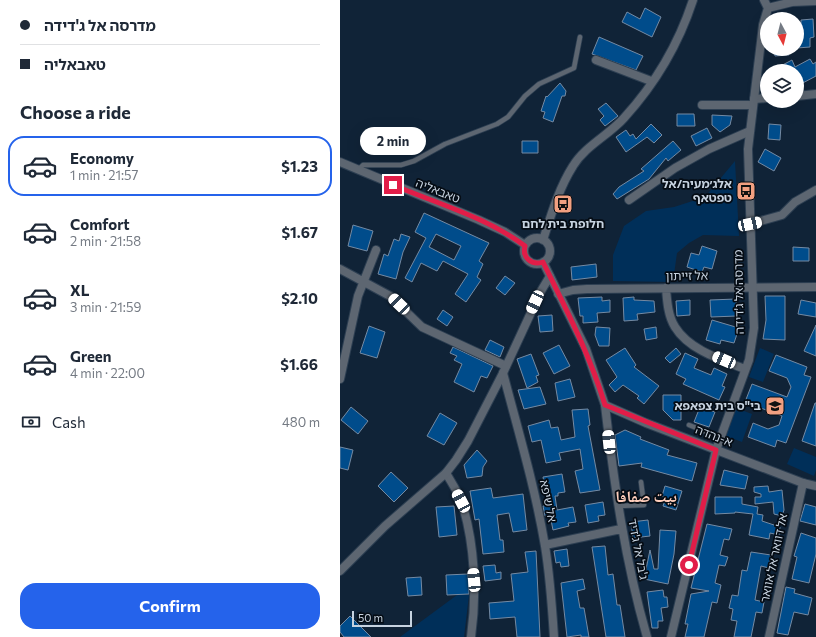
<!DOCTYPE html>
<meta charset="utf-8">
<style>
body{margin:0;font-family:Commissioner,"Noto Naskh Arabic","Noto Sans Hebrew",sans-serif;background:#f6f6f7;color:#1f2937;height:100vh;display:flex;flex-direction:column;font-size:15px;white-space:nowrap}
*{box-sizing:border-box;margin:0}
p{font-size:13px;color:#747a83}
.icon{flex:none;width:22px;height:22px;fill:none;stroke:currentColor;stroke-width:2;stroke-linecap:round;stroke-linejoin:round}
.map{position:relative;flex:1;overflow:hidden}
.drawer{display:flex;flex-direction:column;background:#fff;width:340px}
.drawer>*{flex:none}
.guide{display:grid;align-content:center;height:88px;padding:0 20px;background:#fff}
.needle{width:26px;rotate:173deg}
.controls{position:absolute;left:420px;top:12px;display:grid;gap:8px}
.controls a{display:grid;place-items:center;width:44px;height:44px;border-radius:50%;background:#fff;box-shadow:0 4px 16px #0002;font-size:20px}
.scale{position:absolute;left:12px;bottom:10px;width:60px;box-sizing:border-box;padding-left:4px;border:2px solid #c7d3e0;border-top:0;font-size:11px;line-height:14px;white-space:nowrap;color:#c7d3e0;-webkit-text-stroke:3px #050c14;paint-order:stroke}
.end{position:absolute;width:18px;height:18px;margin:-9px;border:5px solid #e11d48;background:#fff;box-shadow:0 0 0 2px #fff}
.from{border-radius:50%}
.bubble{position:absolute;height:28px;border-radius:14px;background:#fff;box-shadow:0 4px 16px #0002;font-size:13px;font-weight:700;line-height:28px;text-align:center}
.car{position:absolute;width:12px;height:24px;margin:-12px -6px;border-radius:5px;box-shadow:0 0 3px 1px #0007;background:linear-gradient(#fff 24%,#345 0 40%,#fff 0 76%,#345 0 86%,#fff 0)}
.guide b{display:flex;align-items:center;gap:14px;height:38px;font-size:15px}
.guide b+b{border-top:1px solid #e0e1e3}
.guide i{width:10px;height:10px;background:#1f2937}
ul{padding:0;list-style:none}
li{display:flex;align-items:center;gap:12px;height:60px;margin:0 8px 6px;padding:0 12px;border:2px solid transparent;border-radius:16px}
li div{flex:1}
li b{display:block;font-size:15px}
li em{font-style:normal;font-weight:700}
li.current{border-color:#2563eb}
li>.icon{width:36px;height:36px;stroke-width:1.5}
h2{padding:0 20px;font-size:18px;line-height:48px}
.pay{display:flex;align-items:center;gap:10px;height:44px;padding:0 20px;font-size:15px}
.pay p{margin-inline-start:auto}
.action{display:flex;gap:8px;margin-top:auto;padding:8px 20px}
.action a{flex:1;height:46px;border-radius:16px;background:#2563eb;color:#fff;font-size:16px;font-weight:700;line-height:46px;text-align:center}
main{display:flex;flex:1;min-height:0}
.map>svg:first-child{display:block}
.green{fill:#002f59}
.building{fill:#004c8b;stroke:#748aa3;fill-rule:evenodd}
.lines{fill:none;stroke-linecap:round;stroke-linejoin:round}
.service-casing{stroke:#2d3f52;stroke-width:6}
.minor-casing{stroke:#2d3f52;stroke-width:10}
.tertiary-casing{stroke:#2d3f52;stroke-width:10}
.service{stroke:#5d6671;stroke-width:4.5}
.minor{stroke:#5d6671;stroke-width:8}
.tertiary{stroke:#5d6671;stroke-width:8}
.route{stroke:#e11d48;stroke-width:5}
.labels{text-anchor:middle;stroke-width:3.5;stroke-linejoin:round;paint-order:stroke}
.poi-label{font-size:12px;font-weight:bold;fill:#c7d3e0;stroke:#050c14;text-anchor:end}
.street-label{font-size:12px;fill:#c7d3e0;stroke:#050c14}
.district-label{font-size:16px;font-weight:bold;fill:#fecebc;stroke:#050c14}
</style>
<main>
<section class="drawer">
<div class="guide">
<b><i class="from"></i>מדרסה אל ג'דידה</b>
<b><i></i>טאבאליה</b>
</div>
<h2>Choose a ride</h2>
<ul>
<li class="current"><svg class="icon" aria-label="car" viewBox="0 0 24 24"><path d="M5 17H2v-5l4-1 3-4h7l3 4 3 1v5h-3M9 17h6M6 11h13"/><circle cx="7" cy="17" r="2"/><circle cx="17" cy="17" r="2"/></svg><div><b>Economy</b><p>1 min · 21:57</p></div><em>$1.23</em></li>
<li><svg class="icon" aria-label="car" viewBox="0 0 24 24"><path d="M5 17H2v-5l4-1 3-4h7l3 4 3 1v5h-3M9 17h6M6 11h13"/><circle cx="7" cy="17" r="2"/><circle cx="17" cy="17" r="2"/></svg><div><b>Comfort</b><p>2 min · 21:58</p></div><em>$1.67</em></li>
<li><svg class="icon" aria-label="car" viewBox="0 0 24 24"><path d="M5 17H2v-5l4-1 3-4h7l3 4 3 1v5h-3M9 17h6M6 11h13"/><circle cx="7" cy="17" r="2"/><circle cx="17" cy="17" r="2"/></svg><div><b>XL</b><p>3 min · 21:59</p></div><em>$2.10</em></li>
<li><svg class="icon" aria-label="car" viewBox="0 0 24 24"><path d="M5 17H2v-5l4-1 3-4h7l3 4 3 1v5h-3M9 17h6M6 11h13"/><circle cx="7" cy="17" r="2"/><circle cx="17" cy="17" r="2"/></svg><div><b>Green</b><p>4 min · 22:00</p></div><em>$1.66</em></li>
</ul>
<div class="pay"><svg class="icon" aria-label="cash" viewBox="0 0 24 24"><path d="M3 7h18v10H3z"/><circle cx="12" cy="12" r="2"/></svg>Cash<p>480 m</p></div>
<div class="action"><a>Confirm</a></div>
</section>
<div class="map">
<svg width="476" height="637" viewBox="0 0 476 637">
<rect width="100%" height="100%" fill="#102337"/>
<path class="green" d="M 395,161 L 399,236 L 363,235 L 349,243 L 337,253 L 333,282 L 273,281 L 273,255 L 284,226 L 306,211 L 334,207 L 365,197 Z
M 420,348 L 434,354 L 423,382 L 409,377 Z
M 396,408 L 412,414 L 402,442 L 386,436 Z
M 454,448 L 476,457 L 476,470 L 474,476 L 447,464 Z
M 117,595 L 129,595 L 124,637 L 60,637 Z"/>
<path class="building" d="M 305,8 L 321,17 L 312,37 L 282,22 L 287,12 L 300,19 Z
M 473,19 L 474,37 L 470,38 L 470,47 L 457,48 L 457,29 L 461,29 L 461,20 Z
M 259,37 L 303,56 L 296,70 L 252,54 Z
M 434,49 L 446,49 L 449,55 L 435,56 Z
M 470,59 L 473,64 L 476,62 L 476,76 L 457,86 L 457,71 L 431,71 L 452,60 L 455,67 Z
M 220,83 L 226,91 L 225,96 L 222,96 L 213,122 L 203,118 L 205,112 L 201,111 L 206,96 L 207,97 Z
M 266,103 L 278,116 L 265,126 L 260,120 L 264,116 L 258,109 Z
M 337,114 L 354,114 L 355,126 L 337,126 Z
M 372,115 L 392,116 L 390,125 L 380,132 L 372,125 Z
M 311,124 L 322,135 L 314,143 L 307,137 L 286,152 L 276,137 L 286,130 L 290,136 L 293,134 L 296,139 Z
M 429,124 L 441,125 L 440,140 L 428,139 Z
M 367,128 L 372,138 L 356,146 L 351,136 Z
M 182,141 L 198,141 L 198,153 L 182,153 Z
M 333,141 L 341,150 L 328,161 L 326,158 L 309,179 L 277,199 L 273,194 L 279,187 L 304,171 L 301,169 Z
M 425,149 L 441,158 L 434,171 L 418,162 Z
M 84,213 L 149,243 L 139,261 L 143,264 L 137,277 L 141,280 L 126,302 L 115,294 L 128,274 L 103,261 L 97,271 L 81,263 L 72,282 L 65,278 L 86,238 L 75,232 ZM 96,234 L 121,246 L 114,260 L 89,247 Z
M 13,225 L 33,231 L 27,251 L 8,246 Z
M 61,234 L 70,237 L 63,252 L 56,279 L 38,274 L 44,254 L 48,256 L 54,239 L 59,241 Z
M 362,246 L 377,251 L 372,269 L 364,267 L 362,272 L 347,267 L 351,253 L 359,255 Z
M 453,247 L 469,248 L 469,261 L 453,261 Z
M 256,264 L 257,277 L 232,280 L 231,267 Z
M 165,276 L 175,283 L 165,295 L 156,288 Z
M 425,296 L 445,296 L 445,340 L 423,339 L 426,320 Z
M 262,297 L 262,301 L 270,300 L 270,312 L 257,313 L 258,322 L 243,323 L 243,316 L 240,316 L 238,298 Z
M 294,297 L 294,300 L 314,301 L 315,312 L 297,314 L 298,320 L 284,321 L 283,298 Z
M 396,299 L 397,316 L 371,317 L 370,300 Z
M 350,300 L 350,315 L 337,316 L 336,301 Z
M 461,300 L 476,303 L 476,317 L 458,314 Z
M 103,310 L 113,317 L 107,326 L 97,319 Z
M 212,315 L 213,331 L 200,332 L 198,316 Z
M 372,320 L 399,328 L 394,343 L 381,340 L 380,344 L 366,340 Z
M 476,325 L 476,356 L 464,351 Z
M 29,326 L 45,332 L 37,358 L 20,353 Z
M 256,327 L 270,328 L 269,346 L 259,346 L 255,335 Z
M 316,327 L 317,338 L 306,340 L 304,329 Z
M 150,340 L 164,347 L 160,357 L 145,350 Z
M 219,345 L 230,366 L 214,374 L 203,353 Z
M 113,347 L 153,366 L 147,378 L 141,376 L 134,392 L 114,382 L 122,364 L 114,360 L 117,356 L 110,353 Z
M 285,348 L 296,365 L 294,367 L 319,386 L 304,404 L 297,398 L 299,396 L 283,385 L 275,392 L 269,385 L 277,377 L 266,360 Z
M 336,348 L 341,354 L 330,363 L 325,358 Z
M 345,353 L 358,359 L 354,368 L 371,375 L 374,368 L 387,374 L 382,386 L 385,387 L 379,400 L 343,384 L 346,379 L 336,374 Z
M 191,354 L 199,375 L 196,376 L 198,382 L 187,388 L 177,359 Z
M 436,355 L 467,367 L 464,375 L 471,377 L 446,443 L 437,440 L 435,447 L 408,437 L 413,423 L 428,429 L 439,425 L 442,416 L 405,402 L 412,384 L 447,397 L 451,387 L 447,378 L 429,371 Z
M 230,379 L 235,397 L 218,401 L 215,383 Z
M 200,387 L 206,404 L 184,409 L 178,390 Z
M 323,395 L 341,395 L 341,420 L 333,420 L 323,410 Z
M 475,403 L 476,403 L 476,446 L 462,441 Z
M 11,407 L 28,421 L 18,434 L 1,420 Z
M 360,407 L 375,412 L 369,427 L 354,422 Z
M 248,409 L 250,425 L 248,426 L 260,490 L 240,493 L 235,471 L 243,469 L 240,449 L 219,453 L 221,460 L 206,463 L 201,440 L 192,442 L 188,426 L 209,420 L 211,428 L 218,427 L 221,440 L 235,437 L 232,410 Z
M 100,413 L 117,423 L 104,445 L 87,436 Z
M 285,430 L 301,437 L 300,439 L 329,450 L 327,455 L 357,463 L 352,481 L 301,467 L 302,463 L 279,466 L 275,435 Z
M 0,447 L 13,450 L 8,470 L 0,468 Z
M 137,450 L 147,461 L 143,467 L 142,476 L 127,478 L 124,465 Z
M 384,470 L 408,476 L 405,489 L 380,485 Z
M 51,472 L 68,488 L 54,502 L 38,486 Z
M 222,474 L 225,492 L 218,493 L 218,496 L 215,496 L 217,510 L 233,507 L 236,522 L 228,523 L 229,526 L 213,530 L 210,515 L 205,516 L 203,506 L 208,505 L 203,477 Z
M 325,486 L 342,491 L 336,510 L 323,506 L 326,498 L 322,496 Z
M 428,486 L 429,492 L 442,490 L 444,510 L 442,516 L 434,514 L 433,502 L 415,504 L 415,497 L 421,497 L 421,494 L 414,492 L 414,487 Z
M 151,488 L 153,498 L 183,494 L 187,530 L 173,532 L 169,513 L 157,515 L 160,540 L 163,540 L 164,552 L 143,554 L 139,519 L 135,520 L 130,491 Z
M 375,497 L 402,497 L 402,504 L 418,507 L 417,514 L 423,515 L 422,521 L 440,527 L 439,535 L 430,533 L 429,539 L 409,535 L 413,514 L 395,512 L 395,513 L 375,514 Z
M 263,502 L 265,515 L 258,516 L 259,521 L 248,523 L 245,505 Z
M 465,504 L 476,507 L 476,525 L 460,521 Z
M 114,506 L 117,535 L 99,537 L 96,507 Z
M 308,520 L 310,536 L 293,538 L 291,522 Z
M 367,524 L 392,529 L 389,540 L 384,539 L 380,555 L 388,557 L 385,566 L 379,565 L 375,583 L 381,585 L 377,603 L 372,602 L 364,637 L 345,637 L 348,624 L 345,624 L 351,594 L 369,591 L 351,588 Z
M 320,530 L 336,531 L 334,554 L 328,584 L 304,579 L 310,550 L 314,569 L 318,569 Z
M 461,533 L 476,538 L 476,554 L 469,583 L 452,579 L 457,557 L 454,556 Z
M 265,546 L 268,575 L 273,574 L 277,605 L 280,605 L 285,637 L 266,637 L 252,547 Z
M 227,549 L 229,566 L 221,567 L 220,562 L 216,563 L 214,551 Z
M 196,551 L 200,637 L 177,637 L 175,617 L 150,619 L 149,603 L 174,601 L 171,574 L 188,572 L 185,552 Z
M 411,552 L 431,555 L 429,568 L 421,566 L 415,600 L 424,602 L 422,613 L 416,612 L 411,637 L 394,637 L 397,621 L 391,620 L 393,609 L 389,608 L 392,595 L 398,596 L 402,570 L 407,571 Z
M 155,565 L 156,573 L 161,572 L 161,579 L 145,581 L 143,566 Z
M 128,574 L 129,594 L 107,595 L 106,575 Z
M 81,577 L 82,595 L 68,596 L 66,578 Z
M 243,579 L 245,589 L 237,591 L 240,608 L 244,608 L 249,637 L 241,637 L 241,635 L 227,637 L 221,583 Z
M 446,587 L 455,589 L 454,593 L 472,598 L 468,615 L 454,612 L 448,635 L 437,633 Z
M 323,590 L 324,597 L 327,597 L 328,607 L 321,608 L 323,621 L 318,621 L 318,628 L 312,628 L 307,592 Z
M 10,616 L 31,637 L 4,637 L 0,632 L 0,626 Z"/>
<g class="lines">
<defs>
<path id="service" d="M 18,170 L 23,165 L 61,165 L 74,161 L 105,144 L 157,124 L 168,117 L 185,96 L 199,84 L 234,68 L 240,37
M 349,425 L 381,438
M 278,506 L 304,505 L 301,482"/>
<path id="minor" d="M 256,60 L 311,81
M 457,96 L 476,94
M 414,99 L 427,98
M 362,105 L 413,105
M 289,200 L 335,168 L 369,149 L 410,131
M 410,224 L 442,215 L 455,202 L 476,190
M 0,269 L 50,296 L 82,327 L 166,366
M 326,288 C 327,301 328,316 335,327 C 349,350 382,360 405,369
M 218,294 L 233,290 L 247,289 L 476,287
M 163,373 C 178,430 195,487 205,546 C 210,576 212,606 214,637
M 0,379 L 18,296 L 36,250
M 265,405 C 274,483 285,561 307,637
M 106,473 C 111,482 118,492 122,503 C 135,545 137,594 131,637
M 205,545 L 281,529
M 429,637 L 463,483"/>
<path id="tertiary" d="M 424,0 L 428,8
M 428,8 L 452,2 L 476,1
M 0,162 L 139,220 L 165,232 L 185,245
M184 251a13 13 0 1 1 26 0a13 13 0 1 1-26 0Z
M 203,240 C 211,215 219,188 233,166 C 245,146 269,135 284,118 C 315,84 339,43 353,0
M 203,262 L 246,349 L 265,405 L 306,423 L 463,483 L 476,486
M 0,571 L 45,526 L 106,473 L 116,460 L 128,441 L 163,373 L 201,291 L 210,276
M 331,637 L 376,450 L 409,360 L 414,328 L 408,149 L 423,25 L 428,8"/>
</defs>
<use href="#service" class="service-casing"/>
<use href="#minor" class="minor-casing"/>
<use href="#tertiary" class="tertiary-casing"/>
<use href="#service" class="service"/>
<use href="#minor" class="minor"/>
<use href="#tertiary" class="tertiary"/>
</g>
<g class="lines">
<path class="route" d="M 53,185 C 96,203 148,218 185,246 C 182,257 191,266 203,262 C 226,309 250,355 265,405 L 376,450 L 349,565"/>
</g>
<defs>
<symbol id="bus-square" viewBox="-11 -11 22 22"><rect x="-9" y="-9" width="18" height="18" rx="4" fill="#f2a081" stroke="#050c14"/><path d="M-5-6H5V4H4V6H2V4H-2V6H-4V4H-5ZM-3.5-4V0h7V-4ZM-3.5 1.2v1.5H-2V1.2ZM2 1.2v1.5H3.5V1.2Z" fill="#111"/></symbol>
<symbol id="school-square" viewBox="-11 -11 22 22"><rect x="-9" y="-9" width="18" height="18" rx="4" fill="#f2a081" stroke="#050c14"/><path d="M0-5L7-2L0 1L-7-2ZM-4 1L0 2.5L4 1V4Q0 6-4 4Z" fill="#111"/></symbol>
</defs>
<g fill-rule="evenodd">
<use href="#bus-square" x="395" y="180" width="22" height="22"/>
<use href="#bus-square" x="212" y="193" width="22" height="22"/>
<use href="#school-square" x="424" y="395" width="22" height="22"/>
</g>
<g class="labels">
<g class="poi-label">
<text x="392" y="188">אלג׳מעיה/אל<tspan x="392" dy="14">טפטאף</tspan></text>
<text x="223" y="228" text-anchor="middle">חלופת בית לחם</text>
<text x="421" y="410">בי"ס בית צפאפא</text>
</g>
<g class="street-label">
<text transform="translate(98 191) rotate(22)" y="4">טאבאליה</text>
<text transform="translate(347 276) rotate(-1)" y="4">אל זייתון</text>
<text transform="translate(399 292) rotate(-91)" y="4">מדרסה אל ג'דידה</text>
<text transform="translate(374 436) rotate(21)" y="4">א-נהדה</text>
<text transform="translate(208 501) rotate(78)" y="4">אל שיפא</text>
<text transform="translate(298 549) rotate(79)" y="4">ג'בל אל ג'דיד</text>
<text transform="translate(434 558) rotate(-78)" y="4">אל דוואר אל אוואר</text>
</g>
<g class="district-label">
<text x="306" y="502">بيت صفافا</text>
</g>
</g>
</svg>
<div class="controls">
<a><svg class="needle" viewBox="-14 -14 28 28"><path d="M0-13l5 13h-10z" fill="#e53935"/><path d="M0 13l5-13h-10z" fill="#747a83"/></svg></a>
<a><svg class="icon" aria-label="layers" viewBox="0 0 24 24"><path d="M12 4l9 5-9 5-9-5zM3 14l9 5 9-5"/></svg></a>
</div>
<div class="scale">50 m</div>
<i class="end from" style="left:349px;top:565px"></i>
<i class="end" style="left:53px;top:185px"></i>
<div class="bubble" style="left:20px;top:127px;width:66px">2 min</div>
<i class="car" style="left:410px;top:224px;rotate:78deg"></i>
<i class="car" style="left:195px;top:302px;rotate:205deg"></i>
<i class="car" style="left:59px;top:304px;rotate:314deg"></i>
<i class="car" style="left:384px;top:360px;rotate:293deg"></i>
<i class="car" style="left:269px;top:442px;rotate:354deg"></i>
<i class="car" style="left:121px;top:501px;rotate:332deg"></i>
<i class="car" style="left:134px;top:580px;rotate:355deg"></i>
</div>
</main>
